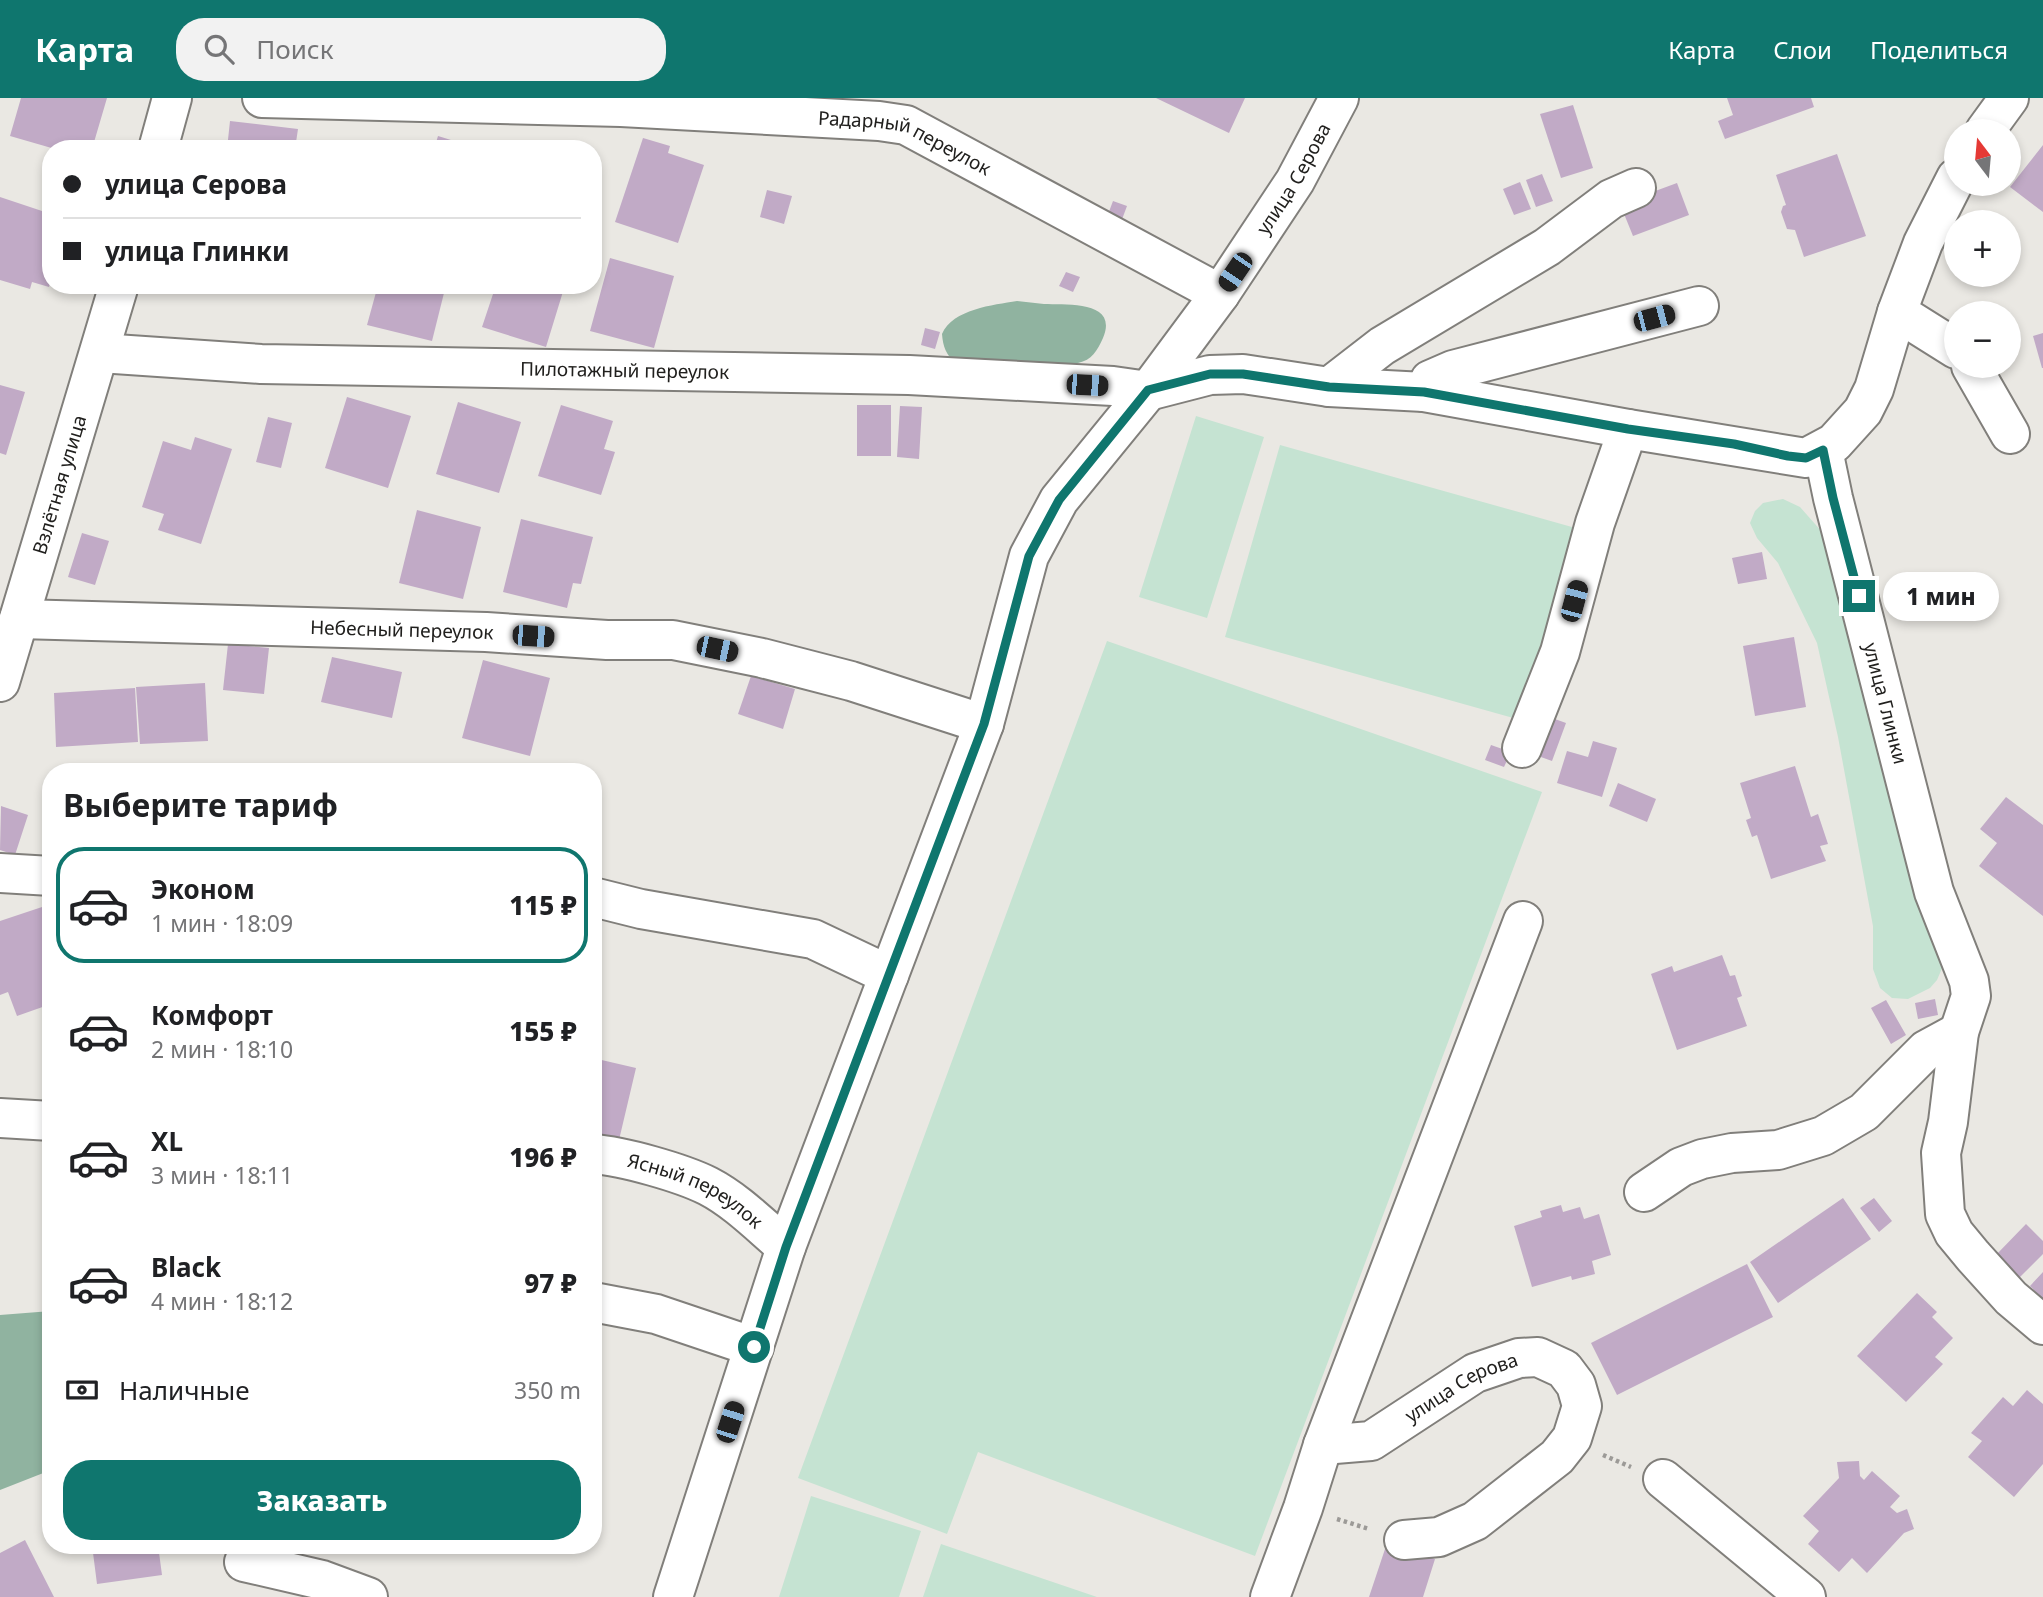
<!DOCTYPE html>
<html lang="ru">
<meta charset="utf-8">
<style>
body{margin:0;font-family:"Noto Sans",sans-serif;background:#f2f2f2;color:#202124;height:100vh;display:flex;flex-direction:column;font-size:26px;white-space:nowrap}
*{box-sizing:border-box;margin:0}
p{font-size:23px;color:#757577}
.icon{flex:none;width:38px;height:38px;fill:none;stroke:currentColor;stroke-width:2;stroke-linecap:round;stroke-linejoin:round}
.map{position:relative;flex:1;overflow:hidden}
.details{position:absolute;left:42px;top:665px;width:560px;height:791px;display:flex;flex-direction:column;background:#fff;border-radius:28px;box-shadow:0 4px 10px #0003}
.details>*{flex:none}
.top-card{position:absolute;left:42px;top:42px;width:560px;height:154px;border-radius:28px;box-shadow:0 4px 10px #0003;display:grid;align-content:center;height:154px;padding:0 21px;background:#fff}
.needle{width:46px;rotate:344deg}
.buttons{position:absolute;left:1944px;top:21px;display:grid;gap:14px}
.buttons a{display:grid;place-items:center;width:77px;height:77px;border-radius:50%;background:#fff;box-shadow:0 4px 10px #0003;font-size:35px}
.end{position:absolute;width:32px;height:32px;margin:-16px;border:9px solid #0f766e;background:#fff;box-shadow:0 0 0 4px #fff}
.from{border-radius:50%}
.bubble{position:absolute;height:49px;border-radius:24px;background:#fff;box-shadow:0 4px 10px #0003;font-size:23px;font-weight:800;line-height:49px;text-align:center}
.car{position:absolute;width:21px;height:42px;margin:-21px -10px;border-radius:9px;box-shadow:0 0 5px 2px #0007;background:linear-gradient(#222 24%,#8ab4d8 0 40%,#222 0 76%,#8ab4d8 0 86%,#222 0)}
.top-card b{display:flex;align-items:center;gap:24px;height:66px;font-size:26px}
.top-card b+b{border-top:2px solid #e0e0e0}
.top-card i{width:18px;height:18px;background:#202124}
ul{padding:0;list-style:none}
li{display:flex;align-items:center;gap:21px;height:116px;margin:0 14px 10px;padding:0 7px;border:4px solid transparent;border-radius:28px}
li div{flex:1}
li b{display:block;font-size:26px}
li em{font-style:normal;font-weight:800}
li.current{border-color:#0f766e}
li>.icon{width:63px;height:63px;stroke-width:1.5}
h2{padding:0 21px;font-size:32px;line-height:84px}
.pay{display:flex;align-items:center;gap:18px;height:77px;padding:0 21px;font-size:26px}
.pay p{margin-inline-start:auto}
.action{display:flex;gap:14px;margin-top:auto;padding:14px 21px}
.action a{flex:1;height:80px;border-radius:28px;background:#0f766e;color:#fff;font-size:28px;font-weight:800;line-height:80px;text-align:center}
header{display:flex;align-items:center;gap:42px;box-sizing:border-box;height:98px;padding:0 35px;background:#0f766e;color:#fff}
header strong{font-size:33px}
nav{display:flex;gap:38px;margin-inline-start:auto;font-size:24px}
.search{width:490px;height:63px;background:#f2f2f2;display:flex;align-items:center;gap:18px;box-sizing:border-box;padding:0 24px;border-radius:28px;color:#757577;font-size:26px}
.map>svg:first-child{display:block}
.green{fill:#c5e3d2}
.forest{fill:#90b3a0}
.building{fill:#c1aac6}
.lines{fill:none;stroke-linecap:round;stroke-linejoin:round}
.minor-casing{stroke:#817f7b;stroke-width:42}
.path{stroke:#9c9a97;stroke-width:4.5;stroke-dasharray:3.5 3.5;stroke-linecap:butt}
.minor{stroke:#fff;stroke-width:38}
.route{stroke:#0f766e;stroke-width:9}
.labels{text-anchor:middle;stroke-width:7;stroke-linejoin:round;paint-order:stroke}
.street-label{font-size:19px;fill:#21201e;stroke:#f7f5f0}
</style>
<header>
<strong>Карта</strong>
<div class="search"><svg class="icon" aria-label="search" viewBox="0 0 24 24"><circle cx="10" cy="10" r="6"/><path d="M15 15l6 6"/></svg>Поиск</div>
<nav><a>Карта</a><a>Слои</a><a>Поделиться</a></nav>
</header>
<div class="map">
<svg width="2043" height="1499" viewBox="0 0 2043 1499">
<rect width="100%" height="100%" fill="#eae8e3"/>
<path class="green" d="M 1196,318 L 1264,339 L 1207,520 L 1139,499 Z
M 1280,347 L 1579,431 L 1524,623 L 1225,539 Z
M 1783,401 L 1800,409 L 1823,435 L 1899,736 L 1918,800 L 1943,868 L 1937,882 L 1930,890 L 1908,901 L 1892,900 L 1880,890 L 1873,871 L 1873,828 L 1838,639 L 1817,545 L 1778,465 L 1757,440 L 1750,425 L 1755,413 L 1763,405 Z
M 1107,543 L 1542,694 L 1255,1458 L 978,1354 L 947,1436 L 798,1380 Z
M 811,1398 L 921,1433 L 899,1499 L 779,1499 Z
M 941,1446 L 1097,1499 L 923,1499 Z"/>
<path class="forest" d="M 1017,203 C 1026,204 1035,205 1044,206 C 1066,207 1119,202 1103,240 C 1097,253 1092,262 1078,265 C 1046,273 989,266 955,265 C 946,256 943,249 942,236 C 953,211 993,207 1017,203 Z
M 51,1213 L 51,1372 L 0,1392 L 0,1217 Z"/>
<path class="building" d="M 21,0 L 107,0 L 92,51 L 55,51 L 10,38 Z
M 1156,0 L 1245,0 L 1229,35 Z
M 1727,0 L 1811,0 L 1814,9 L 1725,41 L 1718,23 L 1733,17 Z
M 1573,7 L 1593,70 L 1561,80 L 1540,16 Z
M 230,23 L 298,31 L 295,51 L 227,51 Z
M 438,38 L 477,50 L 477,51 L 434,51 Z
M 643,40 L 670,48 L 668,55 L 704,67 L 678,145 L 615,124 Z
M 535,43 L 560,50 L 560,51 L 533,51 Z
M 2043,47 L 2043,114 L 2010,89 Z
M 1837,56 L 1866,138 L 1804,159 L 1795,132 L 1787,131 L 1781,114 L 1783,108 L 1786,107 L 1776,77 Z
M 1542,76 L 1553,103 L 1536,109 L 1526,82 Z
M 1520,84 L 1531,111 L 1514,117 L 1503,91 Z
M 1677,85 L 1689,117 L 1633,138 L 1620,106 Z
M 767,92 L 792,98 L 784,126 L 760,119 Z
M 0,99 L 51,116 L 51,182 L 49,189 L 32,184 L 30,191 L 0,182 Z
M 1113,103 L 1127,108 L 1121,124 L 1107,119 Z
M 610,160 L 674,178 L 654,250 L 590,233 Z
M 1066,174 L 1080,179 L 1073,194 L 1059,188 Z
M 378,187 L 446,187 L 432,243 L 367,227 Z
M 496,187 L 565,187 L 546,249 L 482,229 Z
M 925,230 L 940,234 L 935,251 L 921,247 Z
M 2043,235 L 2043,270 L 2042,270 L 2033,238 Z
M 0,287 L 25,294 L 6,357 L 0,355 Z
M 347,299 L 411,318 L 388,390 L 325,370 Z
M 458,304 L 521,324 L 499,395 L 436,376 Z
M 561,307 L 613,323 L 604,351 L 615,354 L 601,397 L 538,378 Z
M 857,307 L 891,307 L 891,358 L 857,358 Z
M 900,308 L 922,309 L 919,361 L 897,359 Z
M 268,319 L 292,325 L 281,370 L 256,364 Z
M 195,339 L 232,351 L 201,446 L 158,432 L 164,416 L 142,409 L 163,343 L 191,352 Z
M 417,412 L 481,429 L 463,501 L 399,485 Z
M 521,421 L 593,439 L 581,486 L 573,485 L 567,510 L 503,494 Z
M 82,435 L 109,443 L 95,487 L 68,479 Z
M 1762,454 L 1767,481 L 1738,486 L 1732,460 Z
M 1794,539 L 1806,609 L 1755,618 L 1743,548 Z
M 228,546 L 269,550 L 264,596 L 223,592 Z
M 332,559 L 402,574 L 392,620 L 321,604 Z
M 483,562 L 550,580 L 530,658 L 462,640 Z
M 751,578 L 795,591 L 783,631 L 738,616 Z
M 205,585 L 208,643 L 140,646 L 136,589 Z
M 135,590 L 138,644 L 56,649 L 54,595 Z
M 1541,616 L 1566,625 L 1552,663 L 1527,654 Z
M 1593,643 L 1617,650 L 1602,699 L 1557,685 L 1567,653 L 1588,659 Z
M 1491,647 L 1511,654 L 1504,669 L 1485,662 Z
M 454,667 L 474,673 L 474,674 L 452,674 Z
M 1795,668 L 1811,719 L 1818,716 L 1828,746 L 1820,748 L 1826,763 L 1771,781 L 1757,737 L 1752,739 L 1746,722 L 1751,720 L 1740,685 Z
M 1618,685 L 1656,701 L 1647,724 L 1609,708 Z
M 2006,699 L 2043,727 L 2043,818 L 1979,768 L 1997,745 L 1980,731 Z
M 1,708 L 28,717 L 15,757 L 0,752 Z
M 51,806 L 51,906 L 17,918 L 8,894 L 0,897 L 0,823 Z
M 1722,857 L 1730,878 L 1735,877 L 1742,898 L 1737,900 L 1747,928 L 1677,952 L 1651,876 L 1672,868 L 1674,874 Z
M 1935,901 L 1938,917 L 1918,921 L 1915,905 Z
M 1886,902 L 1906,937 L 1891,946 L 1871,910 Z
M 593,960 L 636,970 L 619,1042 L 593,1036 Z
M 1843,1100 L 1871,1141 L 1778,1205 L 1750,1164 Z
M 1874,1100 L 1892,1123 L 1879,1134 L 1860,1110 Z
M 1561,1107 L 1563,1114 L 1580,1109 L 1584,1121 L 1599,1116 L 1611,1157 L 1592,1163 L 1595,1176 L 1572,1182 L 1571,1178 L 1532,1189 L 1514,1128 L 1542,1119 L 1540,1113 Z
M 2026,1126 L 2043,1143 L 2043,1156 L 2019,1180 L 1996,1157 Z
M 1747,1166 L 1773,1219 L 1617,1297 L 1591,1245 Z
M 2043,1174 L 2043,1201 L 2030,1188 Z
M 1917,1195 L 1937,1214 L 1932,1219 L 1953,1240 L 1935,1259 L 1943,1266 L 1906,1304 L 1857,1258 Z
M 2027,1292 L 2043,1306 L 2043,1366 L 2014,1399 L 1968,1359 L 1982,1343 L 1971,1335 L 2003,1299 L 2013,1308 Z
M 1859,1363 L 1860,1378 L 1864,1382 L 1872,1373 L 1900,1398 L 1890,1409 L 1897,1415 L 1907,1411 L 1914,1431 L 1904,1435 L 1867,1475 L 1852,1460 L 1839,1474 L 1808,1446 L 1819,1433 L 1803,1418 L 1839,1380 L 1837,1364 Z
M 25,1442 L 54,1499 L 0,1499 L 0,1455 Z
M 92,1447 L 158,1447 L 162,1477 L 97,1486 Z
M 1399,1449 L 1435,1461 L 1423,1499 L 1369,1499 L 1385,1451 L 1397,1455 Z"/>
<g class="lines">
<defs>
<g id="minor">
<path id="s1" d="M 262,0 L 621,9 L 879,23 L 906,27 L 1220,196"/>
<path d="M 1985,33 L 2009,0"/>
<path d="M 158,51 L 172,0"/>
<path d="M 1897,214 L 1956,251"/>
<path id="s2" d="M 100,255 L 261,266 L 909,277 L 1113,288 L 1148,293 L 1210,277 L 1243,276 L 1329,289 L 1424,294 L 1628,331 L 1806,360 L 1834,345 L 1863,313 L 1874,291 L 1897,214 L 1923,145 L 1956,80"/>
<path d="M 1971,268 L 2010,336"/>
<path d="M 1329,289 L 1382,248 L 1547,149 L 1611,101 L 1636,90"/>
<path d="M 1424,294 L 1430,282 L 1453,272 L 1699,208"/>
<path id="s3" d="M 1823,352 L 1833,400 L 1934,794 L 1969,883 L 1971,898 L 1959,934 L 1948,1024 L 1941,1055 L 1945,1116 L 1954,1135 L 1973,1158 L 2011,1200 L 2043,1227"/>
<path id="s4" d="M 19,521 L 486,534 L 607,542 L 673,542 L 762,560 L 851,583 L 984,626"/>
<path id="s5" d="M 0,584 L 119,187"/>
<path d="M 1522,650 L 1560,554 L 1595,425 L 1628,331"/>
<path d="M 0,775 L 51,778"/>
<path d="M 593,799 L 641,811 L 813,841 L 889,877"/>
<path d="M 0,1020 L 51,1023"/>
<path id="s6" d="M 593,1056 C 623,1058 682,1075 708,1088 C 737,1103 762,1129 786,1149"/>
<path d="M 1644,1094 L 1681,1069 L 1702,1061 L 1732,1055 L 1778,1052 L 1823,1038 L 1864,1014 L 1926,952 L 1959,934"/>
<path d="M 593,1204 L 656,1216 L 754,1249"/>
<path id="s7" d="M 1323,1347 L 1371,1343 L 1475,1275 L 1519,1260 L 1538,1259 L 1564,1271 L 1576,1287 L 1582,1308 L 1572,1340 L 1557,1359 L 1475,1423 L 1439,1439 L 1404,1442"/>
<path d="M 1663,1381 L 1806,1499"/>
<path d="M 244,1464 L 322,1482 L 368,1499"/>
<path id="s8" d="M 673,1499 L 786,1149 L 984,626 L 1029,458 L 1059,402 L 1148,293 L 1220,196 L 1295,83 L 1339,0"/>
<path d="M 1270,1499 L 1303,1410 L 1323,1347 L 1523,823"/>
</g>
</defs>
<use href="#minor" class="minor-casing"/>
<path class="path" d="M 1603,1357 L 1631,1369
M 1337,1421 L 1369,1431"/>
<use href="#minor" class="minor"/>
</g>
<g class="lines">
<path class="route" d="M 754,1249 L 786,1149 L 984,626 L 1029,458 L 1059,402 L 1148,292 L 1210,276 L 1243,276 L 1329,289 L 1424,294 L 1628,331 L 1734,346 L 1788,358 L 1806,360 L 1823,352 L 1833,400 L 1859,498"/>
</g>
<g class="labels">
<g class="street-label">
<text dy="7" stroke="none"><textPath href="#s1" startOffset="648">Радарный переулок</textPath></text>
<text dy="7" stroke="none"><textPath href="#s8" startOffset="1563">улица Серова</textPath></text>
<text dy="7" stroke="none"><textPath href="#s2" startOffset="525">Пилотажный переулок</textPath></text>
<text dy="7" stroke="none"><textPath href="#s5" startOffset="206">Взлётная улица</textPath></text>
<text dy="7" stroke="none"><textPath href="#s4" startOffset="383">Небесный переулок</textPath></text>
<text dy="7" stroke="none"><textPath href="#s3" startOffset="261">улица Глинки</textPath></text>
<text dy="7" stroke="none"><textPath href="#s6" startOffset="110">Ясный переулок</textPath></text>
<text dy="7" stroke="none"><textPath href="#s7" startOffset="154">улица Серова</textPath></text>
</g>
</g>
</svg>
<div class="buttons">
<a><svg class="needle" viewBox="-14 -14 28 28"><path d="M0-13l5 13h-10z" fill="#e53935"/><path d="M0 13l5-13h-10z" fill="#757577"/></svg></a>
<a>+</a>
<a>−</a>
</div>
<i class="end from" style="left:754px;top:1249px"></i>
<i class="end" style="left:1859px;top:498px"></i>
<div class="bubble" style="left:1883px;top:474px;width:116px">1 мин</div>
<i class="car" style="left:1235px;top:174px;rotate:214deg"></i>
<i class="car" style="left:1654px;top:220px;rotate:75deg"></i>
<i class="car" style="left:1087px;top:287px;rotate:93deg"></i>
<i class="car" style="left:1574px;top:503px;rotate:15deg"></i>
<i class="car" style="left:533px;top:538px;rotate:94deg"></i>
<i class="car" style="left:717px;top:551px;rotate:102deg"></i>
<i class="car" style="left:730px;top:1324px;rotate:18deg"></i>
<div class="top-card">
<b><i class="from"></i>улица Серова</b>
<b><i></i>улица Глинки</b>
</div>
<section class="details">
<h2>Выберите тариф</h2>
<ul>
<li class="current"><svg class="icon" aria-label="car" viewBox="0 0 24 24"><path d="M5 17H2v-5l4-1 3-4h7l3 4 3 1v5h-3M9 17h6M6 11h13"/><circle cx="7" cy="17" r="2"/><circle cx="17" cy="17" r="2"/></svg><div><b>Эконом</b><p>1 мин · 18:09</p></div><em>115 ₽</em></li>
<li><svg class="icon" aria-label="car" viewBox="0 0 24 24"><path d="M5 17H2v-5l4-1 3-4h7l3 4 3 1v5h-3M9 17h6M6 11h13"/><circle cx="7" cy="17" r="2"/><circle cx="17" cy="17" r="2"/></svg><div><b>Комфорт</b><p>2 мин · 18:10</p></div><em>155 ₽</em></li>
<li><svg class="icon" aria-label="car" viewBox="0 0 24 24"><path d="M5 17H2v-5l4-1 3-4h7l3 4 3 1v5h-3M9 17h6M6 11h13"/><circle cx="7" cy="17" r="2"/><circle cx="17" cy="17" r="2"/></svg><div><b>XL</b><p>3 мин · 18:11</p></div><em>196 ₽</em></li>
<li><svg class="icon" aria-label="car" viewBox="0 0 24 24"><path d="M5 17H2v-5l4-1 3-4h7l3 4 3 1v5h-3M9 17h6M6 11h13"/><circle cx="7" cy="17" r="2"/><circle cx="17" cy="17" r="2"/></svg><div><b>Black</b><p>4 мин · 18:12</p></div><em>97 ₽</em></li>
</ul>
<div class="pay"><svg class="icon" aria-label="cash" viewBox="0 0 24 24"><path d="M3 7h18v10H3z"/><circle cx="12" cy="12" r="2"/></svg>Наличные<p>350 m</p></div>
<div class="action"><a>Заказать</a></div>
</section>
</div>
